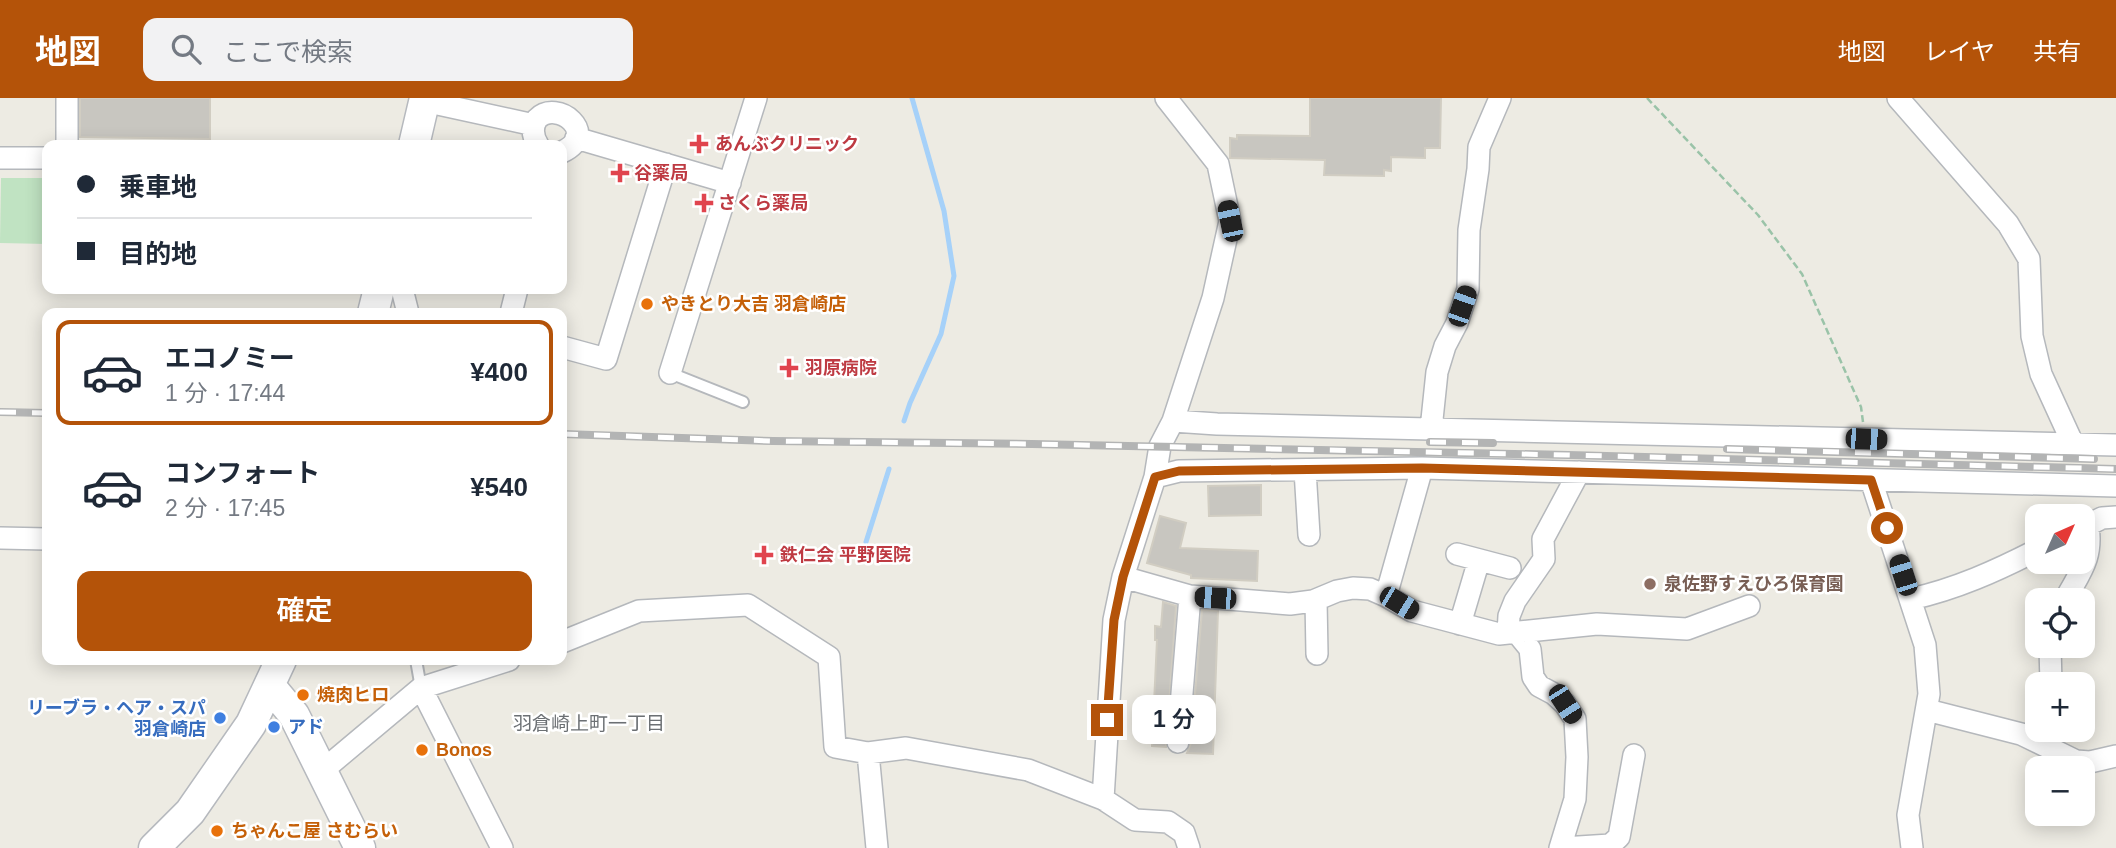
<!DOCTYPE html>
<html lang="ja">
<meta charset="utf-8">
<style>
body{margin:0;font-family:Helvetica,"Noto Sans JP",sans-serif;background:#f2f2f3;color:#1f2937;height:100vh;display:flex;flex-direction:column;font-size:26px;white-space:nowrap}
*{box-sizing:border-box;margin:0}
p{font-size:23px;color:#747a83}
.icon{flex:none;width:38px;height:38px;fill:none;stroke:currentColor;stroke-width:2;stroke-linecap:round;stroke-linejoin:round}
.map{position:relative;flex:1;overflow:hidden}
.drawer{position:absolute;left:42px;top:210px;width:525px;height:357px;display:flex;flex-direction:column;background:#fff;border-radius:14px;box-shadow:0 4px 18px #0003}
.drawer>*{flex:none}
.guide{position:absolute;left:42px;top:42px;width:525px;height:154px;border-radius:14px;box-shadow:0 4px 18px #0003;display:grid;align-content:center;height:154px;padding:0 35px;background:#fff}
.needle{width:46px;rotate:45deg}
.buttons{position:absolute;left:2025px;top:406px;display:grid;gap:14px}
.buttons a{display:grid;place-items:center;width:70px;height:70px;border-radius:14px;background:#fff;box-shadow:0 4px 18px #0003;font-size:35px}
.end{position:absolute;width:32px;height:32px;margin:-16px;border:9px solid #b45309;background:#fff;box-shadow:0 0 0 4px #fff}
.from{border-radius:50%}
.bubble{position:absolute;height:49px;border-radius:14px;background:#fff;box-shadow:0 4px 18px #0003;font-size:23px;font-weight:600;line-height:49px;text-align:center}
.car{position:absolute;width:21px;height:42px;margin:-21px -10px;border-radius:9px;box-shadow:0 0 5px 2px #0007;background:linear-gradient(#222 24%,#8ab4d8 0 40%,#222 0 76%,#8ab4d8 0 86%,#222 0)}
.guide b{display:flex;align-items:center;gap:24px;height:66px;font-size:26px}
.guide b+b{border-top:2px solid #e0e1e3}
.guide i{width:18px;height:18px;background:#1f2937}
ul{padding:12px 0 0;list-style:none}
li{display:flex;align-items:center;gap:21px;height:105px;margin:0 14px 10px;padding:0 21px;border:4px solid transparent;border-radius:14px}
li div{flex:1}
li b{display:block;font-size:26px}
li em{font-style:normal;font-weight:600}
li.active{border-color:#b45309}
li>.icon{width:63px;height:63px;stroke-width:1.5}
.button{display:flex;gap:14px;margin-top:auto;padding:14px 35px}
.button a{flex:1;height:80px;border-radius:14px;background:#b45309;color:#fff;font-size:28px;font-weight:600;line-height:80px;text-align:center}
header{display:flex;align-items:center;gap:42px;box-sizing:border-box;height:98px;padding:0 35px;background:#b45309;color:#fff}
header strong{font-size:33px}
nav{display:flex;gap:38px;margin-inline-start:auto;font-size:24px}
.search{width:490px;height:63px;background:#f2f2f3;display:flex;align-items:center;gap:18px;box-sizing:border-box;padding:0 24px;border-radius:14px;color:#747a83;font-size:26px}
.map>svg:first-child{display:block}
.green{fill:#c0e3c2}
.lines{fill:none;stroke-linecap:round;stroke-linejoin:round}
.stream{stroke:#a6d1f9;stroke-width:5}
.building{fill:#c8c6c0;stroke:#d1cdc2;stroke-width:2}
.lane-casing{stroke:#b5b8bc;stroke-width:14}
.street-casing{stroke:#b5b8bc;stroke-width:24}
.secondary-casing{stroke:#b6b9be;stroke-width:33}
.path{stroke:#9ac3a8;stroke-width:2.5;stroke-dasharray:7 3.5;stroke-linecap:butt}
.lane{stroke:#fff;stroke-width:10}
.street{stroke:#fff;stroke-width:21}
.secondary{stroke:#fff;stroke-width:30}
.rail-casing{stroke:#b3b4b4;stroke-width:8}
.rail{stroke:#fff;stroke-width:5;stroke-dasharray:16;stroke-linecap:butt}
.route{stroke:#b45309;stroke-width:9}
.health-dot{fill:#e0444e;stroke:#fff;stroke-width:2.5}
.food-dot{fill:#e8710a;stroke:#fff;stroke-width:2.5}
.education-dot{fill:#8d6e63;stroke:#fff;stroke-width:2.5}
.shop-dot{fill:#3f7fe0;stroke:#fff;stroke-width:2.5}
.labels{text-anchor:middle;stroke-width:5;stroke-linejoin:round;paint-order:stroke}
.health-label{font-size:18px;font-weight:bold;fill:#be3a42;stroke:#fff;text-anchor:start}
.food-label{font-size:18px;font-weight:bold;fill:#c56008;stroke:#fff;text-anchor:start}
.education-label{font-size:18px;font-weight:bold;fill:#785e54;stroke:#fff;text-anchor:start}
.shop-label{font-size:18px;font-weight:bold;fill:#366cbe;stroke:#fff;text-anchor:end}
.neighbourhood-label{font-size:19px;fill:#6c7074;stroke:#fff}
</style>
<header>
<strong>地図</strong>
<div class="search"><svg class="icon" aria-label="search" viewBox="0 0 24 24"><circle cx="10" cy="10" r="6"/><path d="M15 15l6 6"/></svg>ここで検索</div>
<nav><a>地図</a><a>レイヤ</a><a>共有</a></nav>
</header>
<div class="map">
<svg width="2116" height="750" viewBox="0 0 2116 750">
<rect width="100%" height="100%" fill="#edebe3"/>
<path class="green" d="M 1,80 L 47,80 L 47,146 L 0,145 Z"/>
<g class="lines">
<path class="stream" d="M 904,323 L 910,305 L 941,236 L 954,178 L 944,113 L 912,0
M 866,444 L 889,371"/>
</g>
<path class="building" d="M 80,0 L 210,0 L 210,41 L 80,39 Z
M 1310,0 L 1441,0 L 1440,50 L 1425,50 L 1425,60 L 1391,59 L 1391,73 L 1384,72 L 1384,78 L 1324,77 L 1325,62 L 1230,60 L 1230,40 L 1237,41 L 1237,37 L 1310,38 Z
M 1261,387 L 1261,417 L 1209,418 L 1208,388 Z
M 1160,418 L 1186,425 L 1180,450 L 1258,453 L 1257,483 L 1191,480 L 1191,477 L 1147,465 Z
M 1163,504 L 1176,508 L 1166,649 L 1152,648 L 1157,542 L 1155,542 L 1155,528 L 1161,529 Z
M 1202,512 L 1218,513 L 1213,656 L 1187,655 L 1191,645 Z"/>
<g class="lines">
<defs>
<path id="lane" d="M 670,275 L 743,304
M 416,562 L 421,590"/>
<path id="street" d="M 67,0 L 67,47
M 1898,0 L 2008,126 L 2029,161 L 2032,238 L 2041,276 L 2073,346
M 424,3 L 534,27
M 576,40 L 730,85
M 538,47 C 533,39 531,30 537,21 C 557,0 601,36 562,54
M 0,60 L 47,60
M 402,191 L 408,215
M 511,215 L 517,191
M 562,249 L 606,261 L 666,66
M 670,275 L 756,0
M 1173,323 L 1217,326 L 2116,347
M 1431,331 L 1437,274 L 1445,248 L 1457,225 L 1468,191 L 1469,132 L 1478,71 L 1479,49 L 1500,0
M 1305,372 L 1309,437
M 1155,379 L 1179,373 L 1422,370 L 2116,388
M 1871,382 L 1925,547 L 1929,596 L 1908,717 L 1912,750
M 2082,430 L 2102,420 L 2116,419
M 0,440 L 47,441
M 1457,456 L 1510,470
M 1123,479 L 1190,498 L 1290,506 L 1313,503 L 1337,493 L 1353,490 L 1370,491 L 1386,498 L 1412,513 L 1499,536 L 1597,526 L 1687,531 L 1749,508
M 1386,498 L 1422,370
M 1911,501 C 1956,491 1996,473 2037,452
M 1316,502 L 1317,556
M 2065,502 C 2080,474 2093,461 2088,427
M 1460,526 L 1479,462
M 1508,535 L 1509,518 L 1515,503 L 1544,461 L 1543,441 L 1579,374
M 1517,535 L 1530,551 L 1533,579 L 1539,588 L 1554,596 L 1565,606 L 1575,621 L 1577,659 L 1575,701 L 1560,750
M 562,544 L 639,513 L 748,507 L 829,559 L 835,649 L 868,655 L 906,650 L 1028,672 L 1103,701 L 1135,722 L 1168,724 L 1184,735 L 1189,750
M 2050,548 L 2051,586
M 421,590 L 502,750
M 1927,612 L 2021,636 L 2076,663 L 2090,664 L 2116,658
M 1178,644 L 1190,498
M 868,655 L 877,750
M 322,673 L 421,590 L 509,562
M 1103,701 L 1114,522 L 1123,479 L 1155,379 L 1160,348 L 1173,323 L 1213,200 L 1230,123 L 1218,66 L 1166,0
M 1563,750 L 1610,747 L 1619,739 L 1634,657"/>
<path id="secondary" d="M 414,47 L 425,0
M 373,215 L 379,191
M 270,588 L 294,617 L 360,750
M 154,750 L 190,714 L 251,626 L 281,562"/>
</defs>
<use href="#lane" class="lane-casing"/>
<use href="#street" class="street-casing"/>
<use href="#secondary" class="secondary-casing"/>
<path class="path" d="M 1647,0 L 1758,117 L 1802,176 L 1861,309 L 1863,324"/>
<use href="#lane" class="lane"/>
<use href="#street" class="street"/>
<use href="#secondary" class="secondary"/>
<defs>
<path id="rail" d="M 0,314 L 47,315
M 562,336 L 773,343 L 1032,346 L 1568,357 L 2116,371
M 1430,344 L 1493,345
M 1727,351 L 2094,361"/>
</defs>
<use href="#rail" class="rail-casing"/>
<use href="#rail" class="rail"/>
</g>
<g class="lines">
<path class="route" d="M 1107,622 L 1114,522 L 1123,479 L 1155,379 L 1179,373 L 1422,370 L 1871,382 L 1887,430"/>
</g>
<g class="health-dot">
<path d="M695.5 35.5h7v7h7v7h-7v7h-7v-7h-7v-7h7z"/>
<path d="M616.5 64.5h7v7h7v7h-7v7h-7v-7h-7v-7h7z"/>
<path d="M700.5 94.5h7v7h7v7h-7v7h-7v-7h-7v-7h7z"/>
<path d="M785.5 259.5h7v7h7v7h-7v7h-7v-7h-7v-7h7z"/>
<path d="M760.5 446.5h7v7h7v7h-7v7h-7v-7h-7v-7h7z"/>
</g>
<g class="food-dot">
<circle cx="647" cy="206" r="7"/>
<circle cx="303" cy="597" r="7"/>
<circle cx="422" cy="652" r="7"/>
<circle cx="217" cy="733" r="7"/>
</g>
<circle class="education-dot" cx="1650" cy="486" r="7"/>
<g class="shop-dot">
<circle cx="220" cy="620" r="7"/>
<circle cx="274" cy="629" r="7"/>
</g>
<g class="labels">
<g class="health-label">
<text x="715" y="52">あんぶクリニック</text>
<text x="634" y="81">谷薬局</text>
<text x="718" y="111">さくら薬局</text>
<text x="805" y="276">羽原病院</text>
<text x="780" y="463">鉄仁会 平野医院</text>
</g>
<g class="food-label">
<text x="661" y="212">やきとり大吉 羽倉崎店</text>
<text x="317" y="603">焼肉ヒロ</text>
<text x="436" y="658">Bonos</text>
<text x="231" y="739">ちゃんこ屋 さむらい</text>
</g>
<g class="education-label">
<text x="1664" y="492">泉佐野すえひろ保育園</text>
</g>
<g class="shop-label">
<text x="206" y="616">リーブラ・ヘア・スパ<tspan x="206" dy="21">羽倉崎店</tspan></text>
<text x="288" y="635" text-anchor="start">アド</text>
</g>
<g class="neighbourhood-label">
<text x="589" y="632">羽倉崎上町一丁目</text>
</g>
</g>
</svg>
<div class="buttons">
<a><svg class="needle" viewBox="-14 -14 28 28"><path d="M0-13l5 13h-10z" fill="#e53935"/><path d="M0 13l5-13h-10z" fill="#747a83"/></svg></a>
<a><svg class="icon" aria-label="locate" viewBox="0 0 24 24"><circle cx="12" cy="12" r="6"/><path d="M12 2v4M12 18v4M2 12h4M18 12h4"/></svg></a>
<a>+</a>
<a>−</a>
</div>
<i class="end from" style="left:1887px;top:430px"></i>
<i class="end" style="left:1107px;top:622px"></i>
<div class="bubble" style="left:1132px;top:597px;width:84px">1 分</div>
<i class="car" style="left:1230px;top:123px;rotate:348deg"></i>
<i class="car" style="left:1462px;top:208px;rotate:19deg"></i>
<i class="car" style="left:1866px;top:341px;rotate:92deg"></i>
<i class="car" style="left:1903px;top:477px;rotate:342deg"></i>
<i class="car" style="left:1215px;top:500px;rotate:274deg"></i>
<i class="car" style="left:1399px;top:505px;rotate:121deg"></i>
<i class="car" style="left:1565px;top:606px;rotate:147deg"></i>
<div class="guide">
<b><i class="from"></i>乗車地</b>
<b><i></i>目的地</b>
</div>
<section class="drawer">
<ul>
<li class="active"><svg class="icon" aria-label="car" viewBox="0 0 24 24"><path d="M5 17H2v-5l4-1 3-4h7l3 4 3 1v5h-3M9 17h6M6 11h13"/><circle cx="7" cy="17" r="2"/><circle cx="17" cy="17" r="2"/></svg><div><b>エコノミー</b><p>1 分 · 17:44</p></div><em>¥400</em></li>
<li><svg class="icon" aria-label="car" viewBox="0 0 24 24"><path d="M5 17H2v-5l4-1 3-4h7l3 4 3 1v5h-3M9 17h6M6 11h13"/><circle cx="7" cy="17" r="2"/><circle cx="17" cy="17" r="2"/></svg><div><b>コンフォート</b><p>2 分 · 17:45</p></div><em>¥540</em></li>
</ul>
<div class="button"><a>確定</a></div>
</section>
</div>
